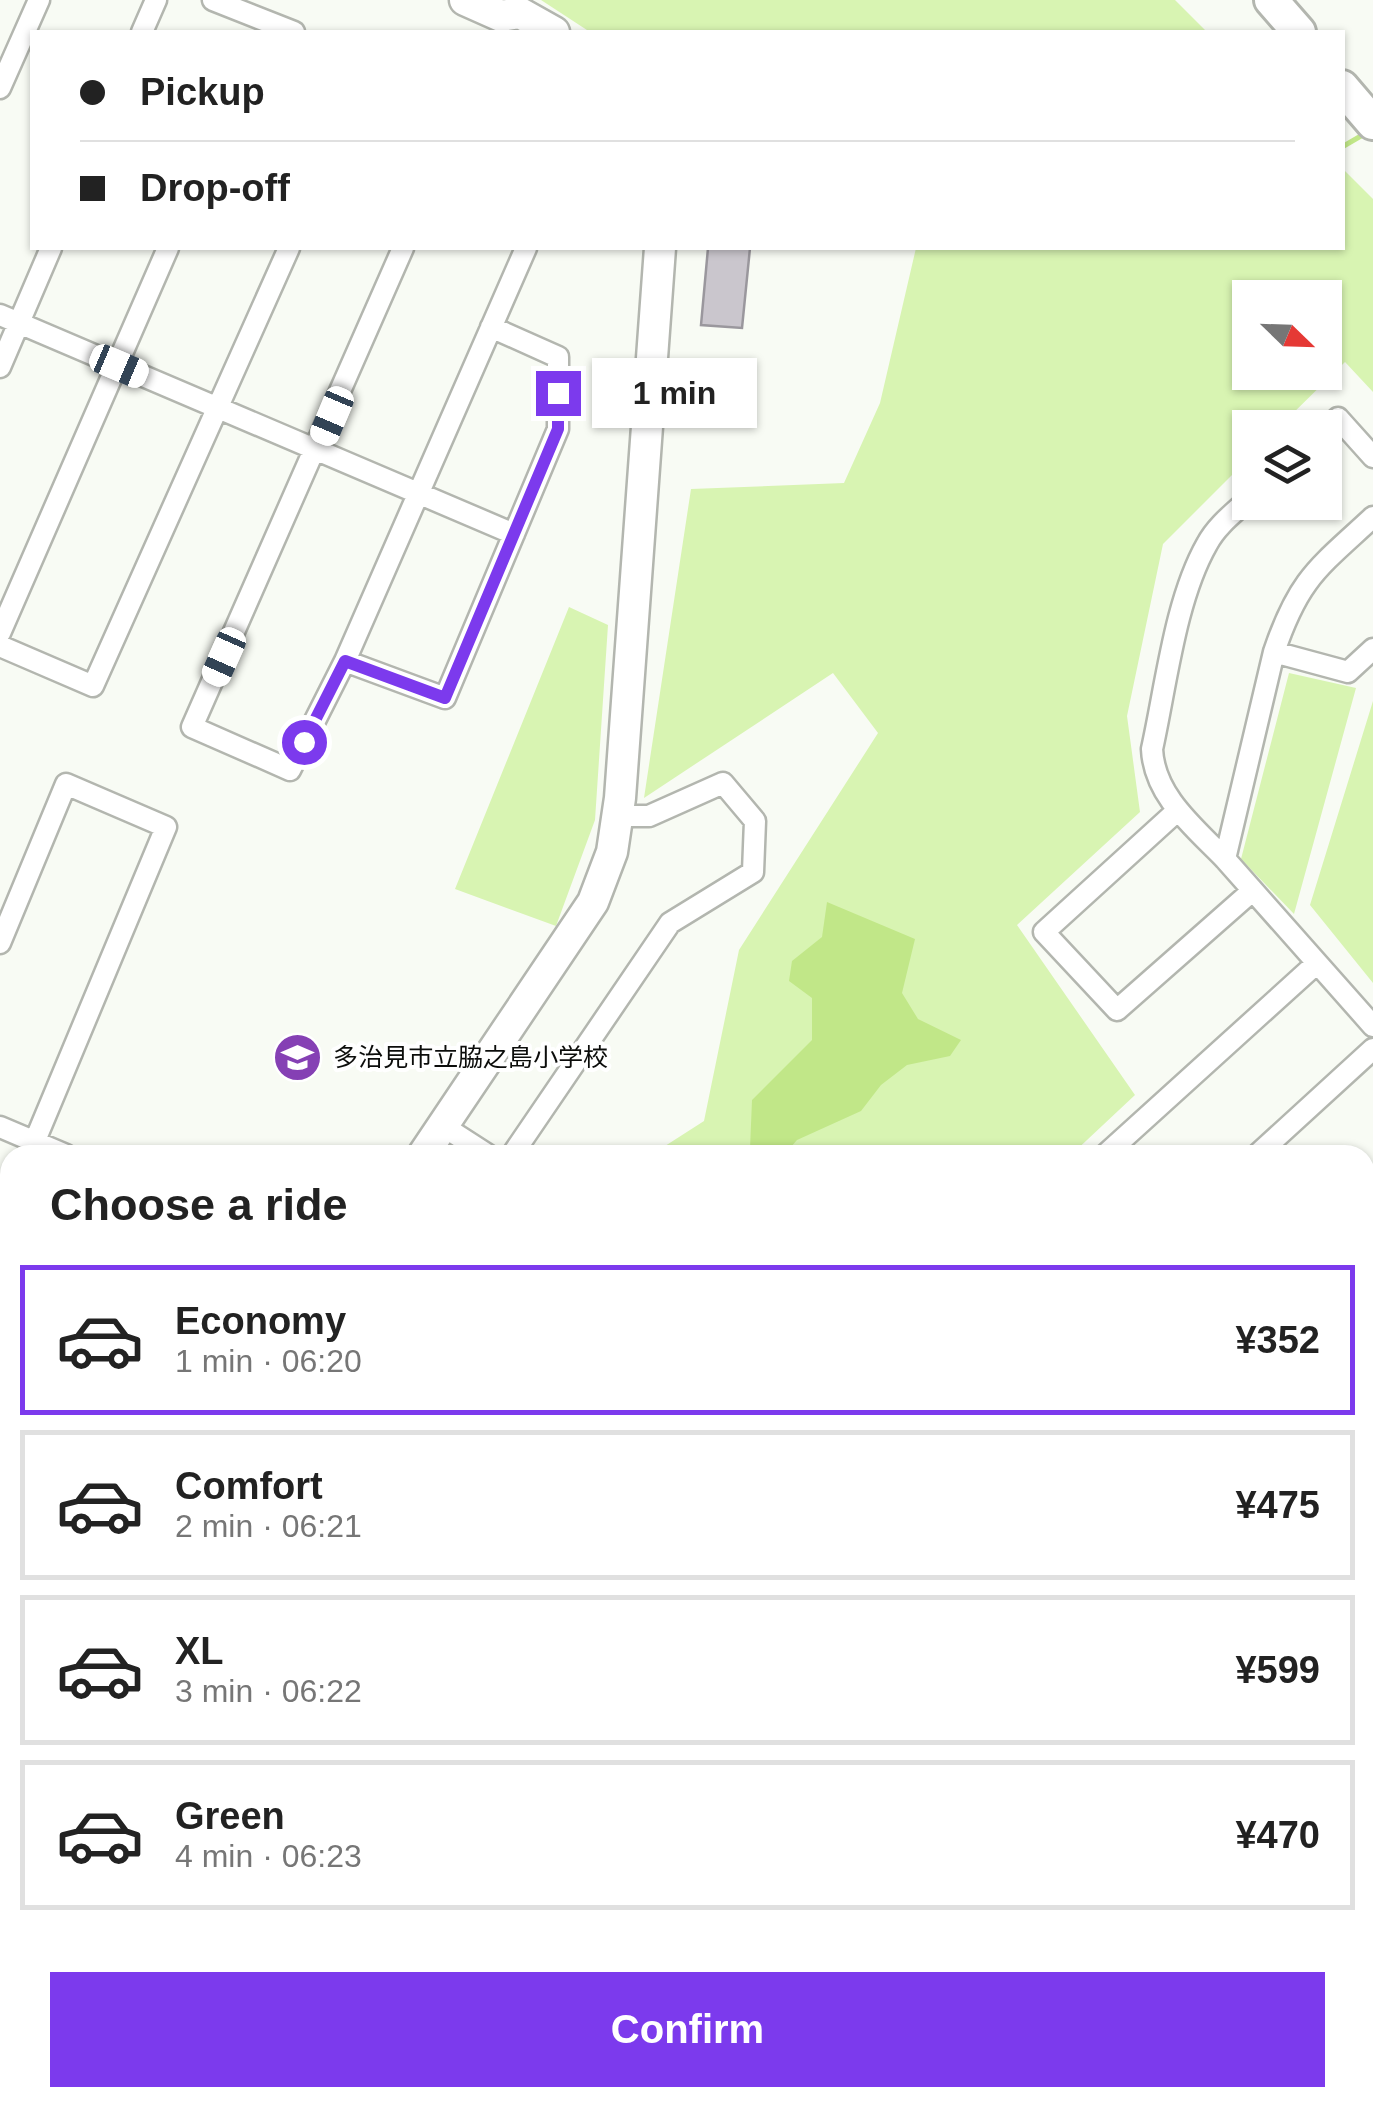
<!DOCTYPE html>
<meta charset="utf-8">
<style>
body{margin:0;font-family:Arial,"Noto Sans JP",sans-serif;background:#f6f6f6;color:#222;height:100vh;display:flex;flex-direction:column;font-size:38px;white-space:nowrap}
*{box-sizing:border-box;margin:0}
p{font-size:32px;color:#767676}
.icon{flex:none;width:55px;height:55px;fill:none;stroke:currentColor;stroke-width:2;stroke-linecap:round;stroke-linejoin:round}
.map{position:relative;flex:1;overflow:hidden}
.sheet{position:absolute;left:0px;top:1145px;width:1375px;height:962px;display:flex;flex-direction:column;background:#fff;border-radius:30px 30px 0 0;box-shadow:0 2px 8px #0004}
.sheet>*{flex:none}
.top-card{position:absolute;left:30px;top:30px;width:1315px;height:220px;border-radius:0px;box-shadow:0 2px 8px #0004;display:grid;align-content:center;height:220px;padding:0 50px;background:#fff}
.needle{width:65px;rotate:113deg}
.tools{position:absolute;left:1232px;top:280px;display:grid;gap:20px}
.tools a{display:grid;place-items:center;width:110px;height:110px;border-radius:0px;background:#fff;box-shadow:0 2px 8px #0004;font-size:50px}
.end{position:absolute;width:45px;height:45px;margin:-22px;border:12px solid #7c3aed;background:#fff;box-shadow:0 0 0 5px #fff}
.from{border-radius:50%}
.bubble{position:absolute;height:70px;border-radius:0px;background:#fff;box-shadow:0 2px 8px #0004;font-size:32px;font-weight:600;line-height:70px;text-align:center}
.car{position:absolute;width:30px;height:60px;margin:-30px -15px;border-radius:12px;box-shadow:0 0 8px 2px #0007;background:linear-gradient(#fff 24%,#345 0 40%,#fff 0 76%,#345 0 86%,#fff 0)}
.top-card b{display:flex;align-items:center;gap:35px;height:95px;font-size:38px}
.top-card b+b{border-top:2px solid #e0e0e0}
.top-card i{width:25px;height:25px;background:#222}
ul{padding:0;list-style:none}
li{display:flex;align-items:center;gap:30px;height:150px;margin:0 20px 15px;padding:0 30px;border:5px solid #e0e0e0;border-radius:0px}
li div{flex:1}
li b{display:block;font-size:38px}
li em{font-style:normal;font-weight:600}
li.active{border-color:#7c3aed}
li>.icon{width:90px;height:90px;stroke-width:1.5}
h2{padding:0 50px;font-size:45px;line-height:120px}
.action{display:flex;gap:20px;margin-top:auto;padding:20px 50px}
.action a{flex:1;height:115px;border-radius:0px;background:#7c3aed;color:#fff;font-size:40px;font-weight:600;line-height:115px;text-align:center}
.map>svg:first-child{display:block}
.green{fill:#d8f4b2;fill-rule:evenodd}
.water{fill:#c1e788}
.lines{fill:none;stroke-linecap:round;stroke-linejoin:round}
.stream{stroke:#c1e788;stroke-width:5}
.building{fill:#cac6cd;stroke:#9a979d;stroke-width:2.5}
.street-casing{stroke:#b3b6af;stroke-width:25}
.secondary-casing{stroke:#b3b6af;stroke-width:35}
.primary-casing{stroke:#b3b6af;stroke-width:38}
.street{stroke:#fff;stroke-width:20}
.secondary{stroke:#fff;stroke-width:30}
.primary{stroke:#fff;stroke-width:32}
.route{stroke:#7c3aed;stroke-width:12}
.labels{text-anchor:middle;stroke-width:8;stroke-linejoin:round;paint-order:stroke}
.poi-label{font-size:25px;fill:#0c0d0b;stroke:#fff;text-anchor:start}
</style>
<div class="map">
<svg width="1373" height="2107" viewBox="0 0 1373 2107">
<rect width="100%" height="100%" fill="#f8fbf4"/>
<path class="green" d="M 541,0 L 1175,0 L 1207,32 L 590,32 Z
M 1343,169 L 1373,199 L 1373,392 L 1345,362 L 1279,427 L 1250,428 L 1250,457 L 1163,544 L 1127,716 L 1140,812 L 1017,925 L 1135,1095 L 1071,1155 L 651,1155 L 704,1121 L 739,950 L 878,733 L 833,673 L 644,798 L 691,489 L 844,483 L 880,403 L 916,248 L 1342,248 ZM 1250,298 L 1325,298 L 1325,372 L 1250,372 Z
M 569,607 L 608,625 L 595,820 L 556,926 L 455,889 Z
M 1289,673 L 1356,688 L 1294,914 L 1241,859 Z
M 1373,701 L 1373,983 L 1310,905 Z
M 0,1576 L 10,1580 L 10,1671 L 0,1665 Z
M 0,2015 L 10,2024 L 10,2059 L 0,2072 Z"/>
<path class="water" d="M 827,902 L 915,939 L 902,993 L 918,1019 L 961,1040 L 950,1056 L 907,1065 L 881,1085 L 861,1111 L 797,1140 L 784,1155 L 744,1155 L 750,1149 L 752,1100 L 812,1040 L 812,998 L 789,981 L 792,961 L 822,937 Z"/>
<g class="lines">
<path class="stream" d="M 1342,147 L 1366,133"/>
</g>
<path class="building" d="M 708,248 L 750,248 L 742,328 L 701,325 Z"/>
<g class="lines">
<defs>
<path id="street" d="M 213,0 L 294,32
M 142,32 L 156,0
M 0,88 L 39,0
M 403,248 L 192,727 L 290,770 L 345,661 L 526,248
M 0,315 L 514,534
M 0,367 L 51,248
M 1325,430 L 1338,418 L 1373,457
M 1250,498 C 1235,512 1217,525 1207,544 C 1175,600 1166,686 1152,749 C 1154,796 1195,828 1225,859 L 1274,652 L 1348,672 L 1373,649
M 0,633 L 168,248
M 0,646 L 93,686 L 289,248
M 1274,652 C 1299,578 1318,568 1373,517
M 345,661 L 445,698 L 558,429 L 558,357 L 491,327
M 1177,811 L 1044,932 L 1117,1010 L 1251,892
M 1225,859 L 1373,1026
M 0,943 L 66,784 L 166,827 L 29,1155
M 443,1126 L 488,1155
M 0,1127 L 66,1155
M 512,1155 L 670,923 L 753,872 L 755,821 L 723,783 L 649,816 L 618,816
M 1105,1155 L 1317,963
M 1257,1155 L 1373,1049
M 1365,1189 L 1373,1181
M 0,1222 L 10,1199
M 1365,1509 L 1373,1518
M 1365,1679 L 1373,1688
M 1365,1844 L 1373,1854
M 1365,1883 L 1373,1876
M 1365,2081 L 1373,2080
M 865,2098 L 879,2107
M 1016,2098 L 1024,2107
M 1334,2098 L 1336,2107
M 137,2107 L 144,2098
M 331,2107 L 338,2098
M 461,2107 L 468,2098
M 590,2107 L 596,2098
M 720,2107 L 726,2098
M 1050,2107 L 1062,2098
M 1227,2107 L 1226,2103 L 1258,2098"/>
<path id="secondary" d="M 465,0 L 501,16 L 520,13 L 554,32
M 423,1155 L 593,902 L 612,852 L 620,798 L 660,248
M 1365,1387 L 1373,1396
M 0,1777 L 10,1762
M 0,1938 L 10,1944
M 0,2105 L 10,2090
M 28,2107 L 34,2098
M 230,2107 L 237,2098"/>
<path id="primary" d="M 1271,0 L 1299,32
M 1342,87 L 1373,123"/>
</defs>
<use href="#street" class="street-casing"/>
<use href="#secondary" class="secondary-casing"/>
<use href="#primary" class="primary-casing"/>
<use href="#street" class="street"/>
<use href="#secondary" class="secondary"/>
<use href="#primary" class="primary"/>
</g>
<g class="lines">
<path class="route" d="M 304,742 L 345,661 L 445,698 L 558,429 L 558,393"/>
</g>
<defs>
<symbol id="school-disc" viewBox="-11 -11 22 22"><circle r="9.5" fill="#8540b4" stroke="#fff"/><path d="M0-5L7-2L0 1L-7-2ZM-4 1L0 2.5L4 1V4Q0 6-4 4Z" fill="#fff"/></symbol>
</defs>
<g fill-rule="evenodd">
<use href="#school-disc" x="270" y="1030" width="55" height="55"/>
</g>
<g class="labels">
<g class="poi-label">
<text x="333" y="1066">多治見市立脇之島小学校</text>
</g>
</g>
</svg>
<div class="tools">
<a><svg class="needle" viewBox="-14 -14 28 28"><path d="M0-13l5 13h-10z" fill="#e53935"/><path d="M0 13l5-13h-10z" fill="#767676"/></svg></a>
<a><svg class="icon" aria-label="layers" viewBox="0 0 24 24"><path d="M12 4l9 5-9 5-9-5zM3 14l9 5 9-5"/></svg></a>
</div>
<i class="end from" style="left:304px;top:742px"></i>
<i class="end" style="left:558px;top:393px"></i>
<div class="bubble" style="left:592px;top:358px;width:165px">1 min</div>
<i class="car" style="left:119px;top:366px;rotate:113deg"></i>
<i class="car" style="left:332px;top:416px;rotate:203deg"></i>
<i class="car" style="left:224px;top:657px;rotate:204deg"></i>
<div class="top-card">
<b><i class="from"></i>Pickup</b>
<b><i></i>Drop-off</b>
</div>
<section class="sheet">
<h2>Choose a ride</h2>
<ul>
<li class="active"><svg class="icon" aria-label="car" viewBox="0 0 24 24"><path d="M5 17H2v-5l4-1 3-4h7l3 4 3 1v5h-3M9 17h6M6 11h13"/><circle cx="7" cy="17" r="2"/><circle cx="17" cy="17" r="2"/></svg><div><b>Economy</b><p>1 min · 06:20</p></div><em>¥352</em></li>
<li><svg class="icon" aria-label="car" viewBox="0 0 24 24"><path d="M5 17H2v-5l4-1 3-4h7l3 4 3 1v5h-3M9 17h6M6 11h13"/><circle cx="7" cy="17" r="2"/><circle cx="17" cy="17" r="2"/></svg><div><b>Comfort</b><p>2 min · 06:21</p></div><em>¥475</em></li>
<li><svg class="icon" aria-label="car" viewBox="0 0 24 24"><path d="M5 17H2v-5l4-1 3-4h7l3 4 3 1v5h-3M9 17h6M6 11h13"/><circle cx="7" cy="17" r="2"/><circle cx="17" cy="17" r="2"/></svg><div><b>XL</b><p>3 min · 06:22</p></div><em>¥599</em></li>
<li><svg class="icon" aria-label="car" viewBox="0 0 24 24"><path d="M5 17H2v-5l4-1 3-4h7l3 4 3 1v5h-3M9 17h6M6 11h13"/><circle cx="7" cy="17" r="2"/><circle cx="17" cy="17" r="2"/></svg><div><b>Green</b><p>4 min · 06:23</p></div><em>¥470</em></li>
</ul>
<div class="action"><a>Confirm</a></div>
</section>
</div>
